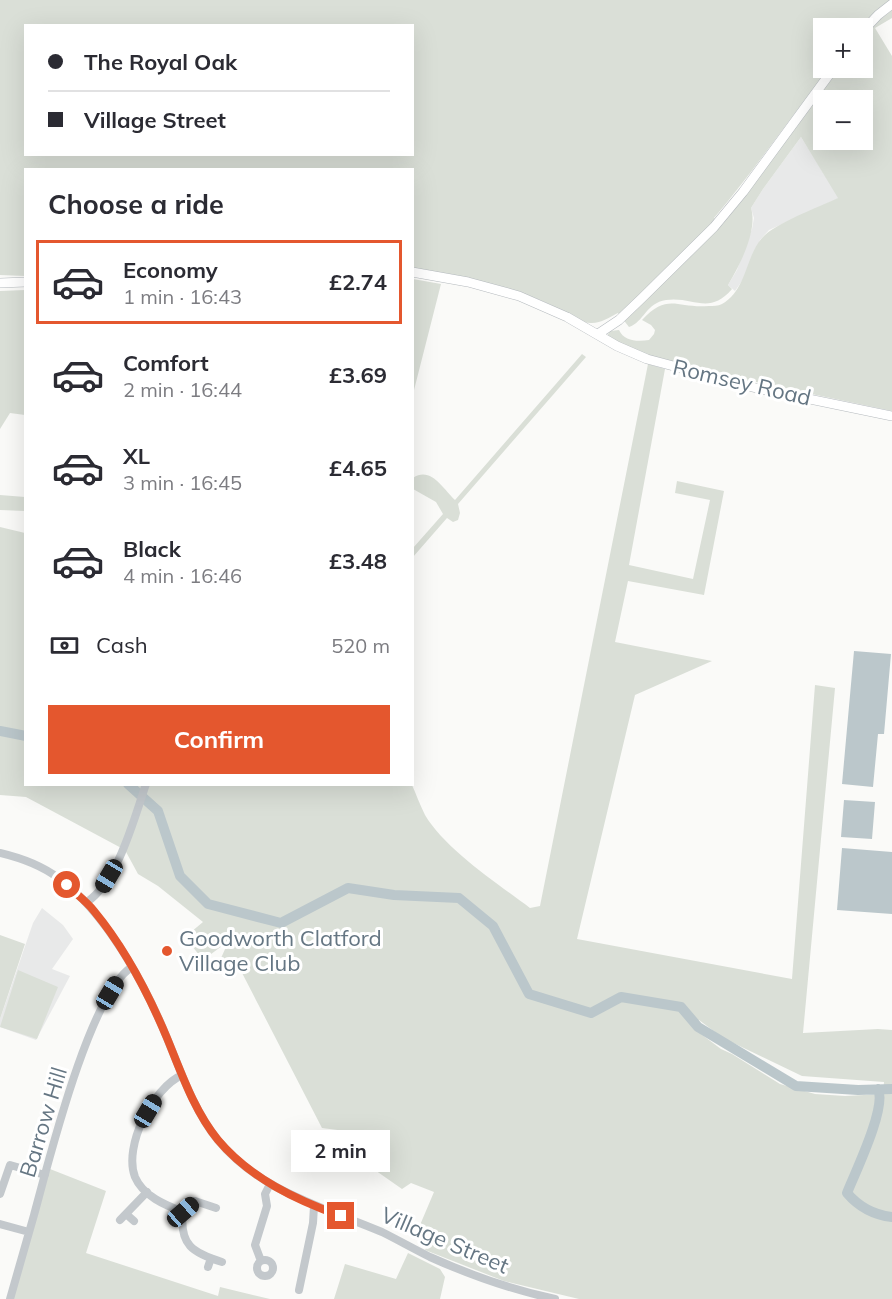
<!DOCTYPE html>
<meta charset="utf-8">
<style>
body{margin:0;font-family:Mulish,sans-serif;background:#f2f2f3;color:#2b2b33;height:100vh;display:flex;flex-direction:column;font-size:22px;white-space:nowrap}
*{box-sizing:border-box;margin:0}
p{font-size:20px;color:#7c7c81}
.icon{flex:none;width:33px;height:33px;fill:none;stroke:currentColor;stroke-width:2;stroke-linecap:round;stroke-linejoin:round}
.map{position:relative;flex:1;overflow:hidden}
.panel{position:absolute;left:24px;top:168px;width:390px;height:618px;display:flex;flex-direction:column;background:#fff;border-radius:0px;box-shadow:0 6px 24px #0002}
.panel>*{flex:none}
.top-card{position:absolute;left:24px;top:24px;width:390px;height:132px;border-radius:0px;box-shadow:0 6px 24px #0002;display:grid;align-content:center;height:132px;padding:0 24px;background:#fff}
.controls{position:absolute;left:813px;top:18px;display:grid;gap:12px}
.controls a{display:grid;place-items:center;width:60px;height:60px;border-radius:0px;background:#fff;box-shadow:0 6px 24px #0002;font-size:30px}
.end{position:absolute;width:27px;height:27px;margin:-14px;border:8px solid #e4572e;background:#fff;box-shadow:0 0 0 3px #fff}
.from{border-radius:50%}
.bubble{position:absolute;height:42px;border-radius:0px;background:#fff;box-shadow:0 6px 24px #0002;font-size:20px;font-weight:700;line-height:42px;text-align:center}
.car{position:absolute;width:18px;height:36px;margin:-18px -9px;border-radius:8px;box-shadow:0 0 4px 2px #0007;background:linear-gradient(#222 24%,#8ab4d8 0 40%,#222 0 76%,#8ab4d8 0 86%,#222 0)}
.top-card b{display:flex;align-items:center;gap:21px;height:57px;font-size:22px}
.top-card b+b{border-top:2px solid #e1e1e2}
.top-card i{width:15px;height:15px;background:#2b2b33}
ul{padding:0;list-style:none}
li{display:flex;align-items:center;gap:18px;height:84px;margin:0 12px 9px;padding:0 12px;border:3px solid transparent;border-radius:0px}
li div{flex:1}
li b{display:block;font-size:22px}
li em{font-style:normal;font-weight:700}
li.current{border-color:#e4572e}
li>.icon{width:54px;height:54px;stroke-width:1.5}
h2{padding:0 24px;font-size:27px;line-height:72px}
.pay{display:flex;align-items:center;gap:15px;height:66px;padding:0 24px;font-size:22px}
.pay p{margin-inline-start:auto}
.cta{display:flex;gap:12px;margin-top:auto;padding:12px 24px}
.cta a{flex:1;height:69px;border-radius:0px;background:#e4572e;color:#fff;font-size:24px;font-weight:700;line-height:69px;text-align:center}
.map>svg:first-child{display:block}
.built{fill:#e8e9e9}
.green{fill:#dadfd7;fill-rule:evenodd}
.water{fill:#bbc7cb}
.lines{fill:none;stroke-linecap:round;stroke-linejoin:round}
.river{stroke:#bbc7cb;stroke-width:10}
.major-casing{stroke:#b5babe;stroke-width:10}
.minor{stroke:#c3c8cc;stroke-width:8}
.major{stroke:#fff;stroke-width:9}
.route{stroke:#e4572e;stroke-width:8}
.poi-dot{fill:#e4572e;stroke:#fff;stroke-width:2}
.labels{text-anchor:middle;stroke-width:6;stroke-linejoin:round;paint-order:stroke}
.street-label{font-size:22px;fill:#657683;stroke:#fff}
.poi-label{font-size:22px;fill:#657683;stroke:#fff;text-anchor:start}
</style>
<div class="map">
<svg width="892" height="1299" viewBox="0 0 892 1299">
<rect width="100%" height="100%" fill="#fafaf8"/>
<path class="built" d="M 801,137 L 839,198 L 769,230 L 760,240 L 744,278 L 735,291 L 728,285 L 737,270 L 752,229 L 754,218 L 751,208 L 763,189 Z
M 42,908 L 63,925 L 73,939 L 52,969 L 70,976 L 36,1040 L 0,1027 L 0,1019 L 33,923 Z"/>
<path class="green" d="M 0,0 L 892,0 L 861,28 L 824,28 L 824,68 L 830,68 C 790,117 755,170 714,218 L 722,225 L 837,68 L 862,68 L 863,36 L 870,27 L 892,10 L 892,18 L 875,28 L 892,56 L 892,411 L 760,383 L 688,364 L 687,367 L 642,355 L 607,336 L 610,331 L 619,330 C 624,341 637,342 649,340 L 654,334 L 655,330 L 651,325 L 642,320 C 668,292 677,309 709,306 C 713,306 718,306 722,304 C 747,290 745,257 762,238 C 775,223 819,207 838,198 L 801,137 L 763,189 L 751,208 C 758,230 740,265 728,285 L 732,289 C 709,316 693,296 666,300 C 646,303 644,322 629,327 L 618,313 C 610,317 601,323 592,323 C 578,324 563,311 551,305 C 508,284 459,279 413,270 L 412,170 L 26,170 L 25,276 L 0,275 ZM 26,26 L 412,26 L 412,154 L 26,154 ZM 824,100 L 862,100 L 862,140 L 824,140 Z
M 413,279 L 441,284 L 413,394 L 412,279 Z
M 25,290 L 25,415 L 10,413 L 0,429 L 0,291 Z
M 582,354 L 586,357 L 458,504 L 460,513 L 458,520 L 453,522 L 447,518 L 413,557 L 413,548 L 443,514 L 436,502 L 413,489 L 413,478 C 431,466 443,489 455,500 Z
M 648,364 L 665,369 L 629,565 L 693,579 L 710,500 L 675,493 L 677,481 L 724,491 L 704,595 L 628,581 L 615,642 L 712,661 L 635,695 L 577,939 L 792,979 L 815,685 L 835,688 L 803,1033 L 878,1029 L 892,1030 L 892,1299 L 579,1299 L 504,1281 L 425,1250 L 434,1232 L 420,1225 L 434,1192 L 411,1183 L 402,1189 L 372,1168 L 369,1145 L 345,1131 L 322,1128 L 240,969 L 217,967 L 226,947 L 226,943 L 203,960 L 185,937 L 203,922 L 158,886 L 138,874 L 125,850 L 26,797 L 0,795 L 0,527 L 25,533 L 26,784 L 412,785 C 416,794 420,805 425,815 C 445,849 498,884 530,908 L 540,906 ZM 699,1020 L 723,1038 L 802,1076 L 884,1082 L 883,1094 L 845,1096 L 815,1094 L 780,1084 L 732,1054 L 721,1049 L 693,1028 Z
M 0,495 L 25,497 L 25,511 L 0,510 Z
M 0,935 L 25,944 L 0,1019 Z
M 18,970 L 58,987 L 37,1039 L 0,1027 Z
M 50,1169 L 106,1191 L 86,1253 L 218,1296 L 220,1287 L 270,1299 L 12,1299 Z
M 408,1253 L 440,1269 L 445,1277 L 440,1299 L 334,1299 L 345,1264 L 396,1279 Z"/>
<path class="water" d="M 854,651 L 891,654 L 884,734 L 878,734 L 873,787 L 842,784 Z
M 844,800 L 875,802 L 872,839 L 841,837 Z
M 842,848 L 892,852 L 892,914 L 837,910 Z"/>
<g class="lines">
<path class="river" d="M 0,731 L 26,736
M 128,784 L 158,811 L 180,876 L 208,904 L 281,923 L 348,888 L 394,895 L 459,898 L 493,926 L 529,994 L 591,1013 L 621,997 L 681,1007 L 698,1027 L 796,1086 L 858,1090 L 892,1089
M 878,1089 C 887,1107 855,1173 847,1193 C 858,1206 874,1215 892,1217"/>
<defs>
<path id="major" d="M 862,32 L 878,15 L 892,4
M 412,272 L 468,282 L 519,296 L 567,317 L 617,346 L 647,359 L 756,388 L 892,416
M 0,283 L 26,282
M 598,334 L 619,320 L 642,298 L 714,227 L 743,192 L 834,68"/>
</defs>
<use href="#major" class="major-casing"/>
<path class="minor" d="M 0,853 C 21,858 41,865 58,878 C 105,911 145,984 167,1038 C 181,1072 194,1110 217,1139 C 259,1191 323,1207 382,1232 C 398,1240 414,1249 430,1257 C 470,1275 513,1290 555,1299
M 87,902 C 118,881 134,819 146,784
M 182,1075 C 153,1088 123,1146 135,1177 C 143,1196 165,1205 183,1212
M 0,1194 L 10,1165 L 45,1175
M 216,1208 L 195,1201 L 183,1212 C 179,1245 193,1253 222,1262
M 126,1214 L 134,1221
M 120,1220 L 147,1192
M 0,1224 L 29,1232
M257 1268a8 8 0 1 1 16 0a8 8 0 1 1-16 0Z
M 261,1261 L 255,1245 L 267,1206 L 265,1194 L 270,1184
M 208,1267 L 211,1258
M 299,1290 L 313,1223 L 314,1206
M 10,1299 C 18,1271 26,1243 34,1215 C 48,1164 90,992 132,967"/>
<use href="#major" class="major"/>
</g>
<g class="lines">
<path class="route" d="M 67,885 C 76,894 86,901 94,911 C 123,946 149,995 167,1038 C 181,1072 194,1111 218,1140 C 250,1178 296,1200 341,1216"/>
</g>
<circle class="poi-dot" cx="167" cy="951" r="6"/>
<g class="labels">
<g class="street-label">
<text transform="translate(742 382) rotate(13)" y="8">Romsey Road</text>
<text transform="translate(43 1122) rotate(-73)" y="8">Barrow Hill</text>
<text transform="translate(445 1240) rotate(23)" y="8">Village Street</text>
</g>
<g class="poi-label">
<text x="179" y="946">Goodworth Clatford<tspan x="179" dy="25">Village Club</tspan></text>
</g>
</g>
</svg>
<div class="controls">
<a>+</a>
<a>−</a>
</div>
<i class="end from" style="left:67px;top:885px"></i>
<i class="end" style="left:341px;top:1216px"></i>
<div class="bubble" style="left:291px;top:1130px;width:99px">2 min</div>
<i class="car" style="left:109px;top:876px;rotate:211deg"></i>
<i class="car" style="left:110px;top:993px;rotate:31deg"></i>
<i class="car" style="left:148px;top:1111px;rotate:31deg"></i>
<i class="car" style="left:183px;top:1212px;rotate:49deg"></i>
<div class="top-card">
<b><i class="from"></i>The Royal Oak</b>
<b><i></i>Village Street</b>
</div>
<section class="panel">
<h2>Choose a ride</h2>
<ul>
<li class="current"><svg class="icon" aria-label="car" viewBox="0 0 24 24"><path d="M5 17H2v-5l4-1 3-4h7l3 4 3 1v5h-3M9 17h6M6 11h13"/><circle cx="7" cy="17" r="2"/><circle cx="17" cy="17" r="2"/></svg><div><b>Economy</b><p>1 min · 16:43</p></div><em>£2.74</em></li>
<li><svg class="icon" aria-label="car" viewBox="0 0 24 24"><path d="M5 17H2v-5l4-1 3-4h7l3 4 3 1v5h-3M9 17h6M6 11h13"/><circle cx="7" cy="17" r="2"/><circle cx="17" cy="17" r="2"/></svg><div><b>Comfort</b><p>2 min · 16:44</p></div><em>£3.69</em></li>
<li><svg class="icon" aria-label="car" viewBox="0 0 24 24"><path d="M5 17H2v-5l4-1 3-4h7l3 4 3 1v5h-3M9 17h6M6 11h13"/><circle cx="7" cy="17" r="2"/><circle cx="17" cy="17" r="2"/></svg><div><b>XL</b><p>3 min · 16:45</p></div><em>£4.65</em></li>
<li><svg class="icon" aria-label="car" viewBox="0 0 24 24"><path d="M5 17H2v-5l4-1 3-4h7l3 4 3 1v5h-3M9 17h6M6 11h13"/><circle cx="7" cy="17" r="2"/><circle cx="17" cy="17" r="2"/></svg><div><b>Black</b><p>4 min · 16:46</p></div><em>£3.48</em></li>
</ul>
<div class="pay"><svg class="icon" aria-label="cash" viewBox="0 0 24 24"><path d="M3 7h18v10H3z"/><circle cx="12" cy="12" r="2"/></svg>Cash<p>520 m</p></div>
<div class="cta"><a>Confirm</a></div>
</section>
</div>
